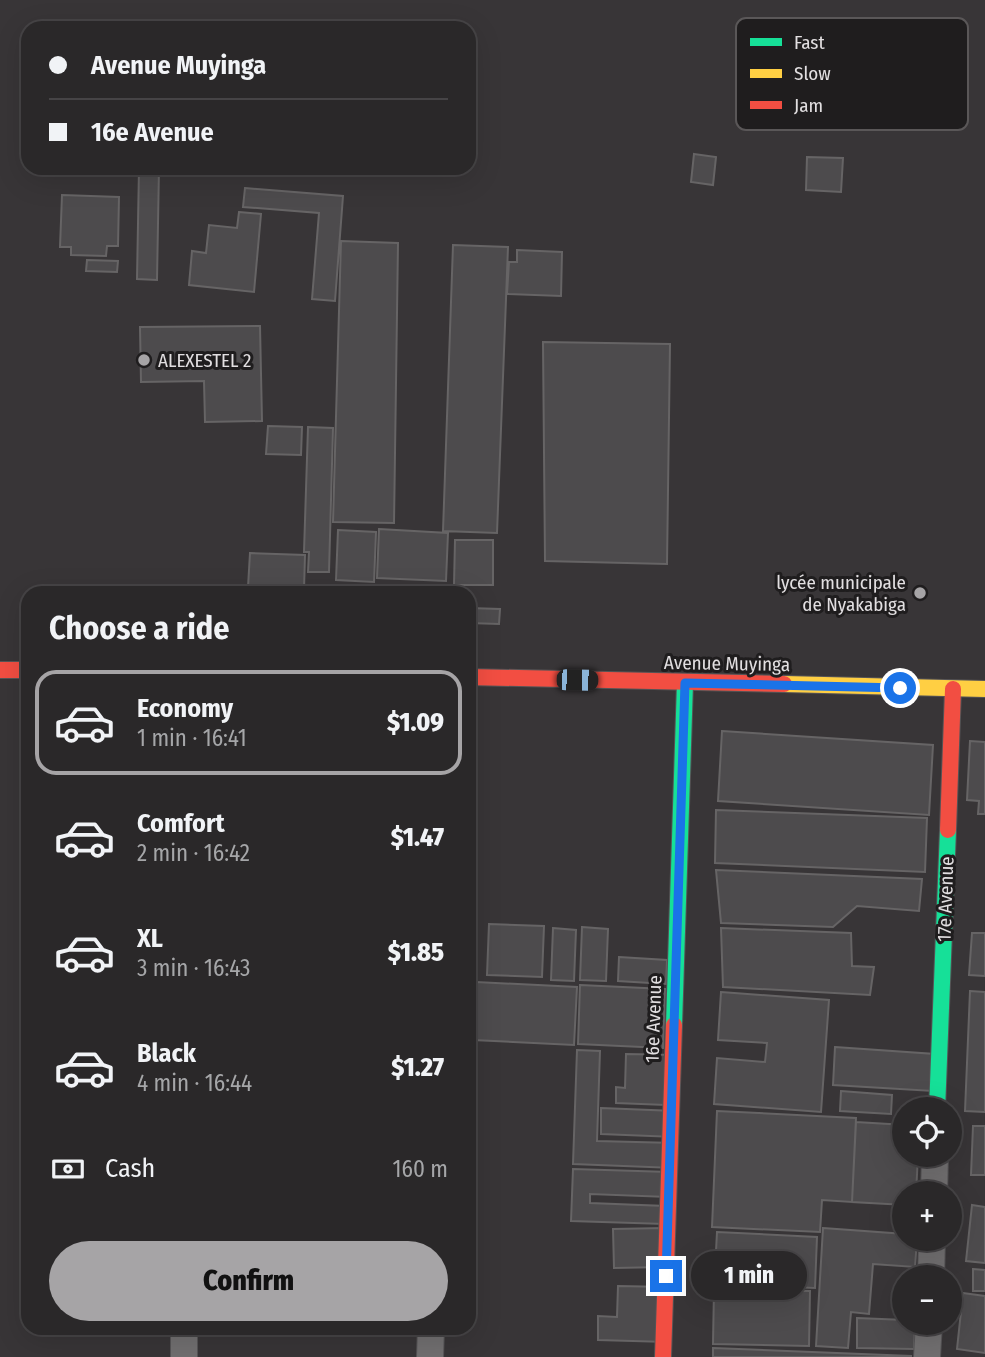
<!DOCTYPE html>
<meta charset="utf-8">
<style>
body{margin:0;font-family:"Fira Sans Condensed",sans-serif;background:#323031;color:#f1f3f6;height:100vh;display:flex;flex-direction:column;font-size:26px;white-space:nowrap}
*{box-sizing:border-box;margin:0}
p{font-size:23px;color:#a5a6a8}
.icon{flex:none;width:38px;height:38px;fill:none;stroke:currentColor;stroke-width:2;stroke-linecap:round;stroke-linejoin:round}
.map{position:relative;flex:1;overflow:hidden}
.drawer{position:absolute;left:21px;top:586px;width:455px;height:749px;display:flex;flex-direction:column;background:#2a2829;border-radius:21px;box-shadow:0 7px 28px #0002,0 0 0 2px #464446}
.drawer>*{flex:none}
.guide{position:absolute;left:21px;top:21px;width:455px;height:154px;border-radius:21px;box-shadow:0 7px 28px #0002,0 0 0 2px #464446;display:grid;align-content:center;height:154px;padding:0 28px;background:#2a2829}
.fabs{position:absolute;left:892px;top:1097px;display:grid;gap:14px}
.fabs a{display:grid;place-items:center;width:70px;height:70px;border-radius:50%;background:#2a2829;box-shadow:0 7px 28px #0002,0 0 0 2px #464446;font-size:35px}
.end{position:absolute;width:32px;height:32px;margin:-16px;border:9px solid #1a73e8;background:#fff;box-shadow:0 0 0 4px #fff}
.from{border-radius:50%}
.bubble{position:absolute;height:49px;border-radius:24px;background:#2a2829;box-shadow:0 7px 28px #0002,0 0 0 2px #464446;font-size:23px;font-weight:800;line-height:49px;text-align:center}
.car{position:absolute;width:21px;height:42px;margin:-21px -10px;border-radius:9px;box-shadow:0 0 5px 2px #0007;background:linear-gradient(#222 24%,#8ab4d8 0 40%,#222 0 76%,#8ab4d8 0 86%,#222 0)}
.guide b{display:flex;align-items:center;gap:24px;height:66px;font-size:26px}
.guide b+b{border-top:2px solid #464446}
.guide i{width:18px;height:18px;background:#f1f3f6}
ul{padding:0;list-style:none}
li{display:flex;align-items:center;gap:21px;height:105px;margin:0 14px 10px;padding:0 14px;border:4px solid transparent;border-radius:21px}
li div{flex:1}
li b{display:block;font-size:26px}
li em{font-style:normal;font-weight:800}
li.selected{border-color:#a6a4a6}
li>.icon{width:63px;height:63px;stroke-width:1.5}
h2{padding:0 28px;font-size:32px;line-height:84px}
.pay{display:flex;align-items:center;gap:18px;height:77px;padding:0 28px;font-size:26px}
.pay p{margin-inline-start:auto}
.action{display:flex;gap:14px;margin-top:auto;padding:14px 28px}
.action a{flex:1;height:80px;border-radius:42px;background:#a6a4a6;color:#111;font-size:28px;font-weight:800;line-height:80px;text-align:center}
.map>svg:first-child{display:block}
.building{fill:#4d4b4d;stroke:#666465;stroke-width:2}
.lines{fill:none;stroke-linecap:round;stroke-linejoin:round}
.street-casing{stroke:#565456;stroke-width:28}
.fast-casing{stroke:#565456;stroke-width:18}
.slow-casing{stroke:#565456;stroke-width:18}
.jam-casing{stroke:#565456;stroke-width:18}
.street{stroke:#716f70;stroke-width:26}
.fast{stroke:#16e098;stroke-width:16}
.slow{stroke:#ffcf43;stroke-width:16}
.jam{stroke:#f24e42;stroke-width:16}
.route{stroke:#1a73e8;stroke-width:9}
.poi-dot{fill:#a6a4a6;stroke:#1f1d1e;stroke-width:2.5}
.labels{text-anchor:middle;stroke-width:6;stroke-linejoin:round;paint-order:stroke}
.poi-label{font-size:19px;fill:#e2dfe1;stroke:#1f1d1e;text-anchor:start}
.street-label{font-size:19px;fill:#e2dfe1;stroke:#1f1d1e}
.key{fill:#1f1d1e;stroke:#5a5758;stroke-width:2}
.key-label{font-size:19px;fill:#e2dfe1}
</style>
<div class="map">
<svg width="985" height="1357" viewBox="0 0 985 1357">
<rect width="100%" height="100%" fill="#383537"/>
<path class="building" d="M 694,154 L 716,157 L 713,185 L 691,182 Z
M 807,157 L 843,158 L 841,192 L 806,190 Z
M 139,168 L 159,168 L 157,280 L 137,279 Z
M 245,188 L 343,196 L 335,301 L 312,299 L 319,213 L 243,207 Z
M 62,195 L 119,197 L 118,246 L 107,246 L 106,256 L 71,255 L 71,247 L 60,247 Z
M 239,212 L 261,214 L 254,292 L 189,285 L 192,251 L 206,253 L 209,225 L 237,228 Z
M 341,241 L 398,243 L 394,523 L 333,522 Z
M 453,245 L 508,247 L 497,533 L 443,531 Z
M 517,250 L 562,252 L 561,296 L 507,294 L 509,262 L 517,262 Z
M 87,260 L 118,261 L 117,272 L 86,271 Z
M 260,326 L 262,421 L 205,422 L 204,381 L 141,382 L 140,327 Z
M 543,342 L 670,344 L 667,564 L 545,561 Z
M 268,426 L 302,427 L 301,455 L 266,454 Z
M 308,427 L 333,428 L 329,572 L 308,572 L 309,552 L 304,552 Z
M 379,529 L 448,533 L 446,581 L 377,578 Z
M 338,530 L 376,532 L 374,582 L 336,580 Z
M 455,540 L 493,540 L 493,585 L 454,585 Z
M 250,553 L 305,555 L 304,589 L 248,587 Z
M 305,587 L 328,589 L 328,593 L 248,593 L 248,588 L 304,593 Z
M 335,589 L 351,589 L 350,593 L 335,593 Z
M 469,608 L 500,609 L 499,624 L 469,623 Z
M 722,731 L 933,745 L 929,815 L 718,801 Z
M 970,741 L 985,742 L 985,814 L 978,814 L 979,801 L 967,800 Z
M 716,810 L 927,818 L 925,872 L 715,863 Z
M 716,870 L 922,879 L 919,911 L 857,906 L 833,927 L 721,923 Z
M 489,924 L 544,926 L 542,977 L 487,975 Z
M 582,927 L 608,929 L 606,981 L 580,980 Z
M 553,928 L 576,930 L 574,981 L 551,980 Z
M 721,928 L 851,933 L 852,966 L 874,967 L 870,995 L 723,987 Z
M 972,933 L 985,933 L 985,976 L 969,975 Z
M 619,957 L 667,960 L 666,984 L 618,981 Z
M 476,982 L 577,987 L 574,1045 L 473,1040 Z
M 580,985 L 665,989 L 663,1048 L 578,1044 Z
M 970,991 L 985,992 L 985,1112 L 965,1111 Z
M 721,992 L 829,1000 L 821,1112 L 714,1104 L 717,1058 L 765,1062 L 767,1043 L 718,1040 Z
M 835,1047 L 935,1054 L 933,1091 L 833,1085 Z
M 577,1050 L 600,1051 L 597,1141 L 675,1143 L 674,1168 L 573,1164 Z
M 626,1054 L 676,1055 L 666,1105 L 616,1103 L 616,1087 L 625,1088 Z
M 841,1091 L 892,1095 L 891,1114 L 840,1111 Z
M 601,1108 L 675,1111 L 675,1137 L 601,1134 Z
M 717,1111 L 856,1118 L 852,1202 L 822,1200 L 820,1232 L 712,1227 Z
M 856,1122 L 905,1125 L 905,1155 L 918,1155 L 916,1194 L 905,1194 L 905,1205 L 852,1202 Z
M 973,1126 L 985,1126 L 985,1175 L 971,1175 Z
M 573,1169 L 669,1172 L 668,1197 L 590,1194 L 590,1203 L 666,1206 L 665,1224 L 571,1221 Z
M 972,1205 L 985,1207 L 985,1263 L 966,1261 Z
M 664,1228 L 664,1267 L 614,1268 L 613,1229 Z
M 823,1228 L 905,1234 L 905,1239 L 917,1239 L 915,1267 L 873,1264 L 869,1314 L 851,1312 L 848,1348 L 816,1346 Z
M 717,1232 L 817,1237 L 815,1288 L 713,1284 L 714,1261 L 795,1265 L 795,1254 L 716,1251 Z
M 973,1269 L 985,1270 L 985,1291 L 973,1291 Z
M 618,1286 L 668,1287 L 667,1342 L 598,1340 L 598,1316 L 617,1317 Z
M 714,1289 L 810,1291 L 809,1346 L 713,1344 Z
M 963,1293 L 985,1296 L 985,1353 L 957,1349 Z
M 857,1318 L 905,1320 L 905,1323 L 915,1323 L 914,1349 L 857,1348 Z
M 713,1348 L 911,1356 L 911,1357 L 713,1357 Z"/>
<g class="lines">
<defs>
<path id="street" d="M 934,1194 L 935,1155
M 931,1278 L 932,1239
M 184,1357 L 184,1328
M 430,1357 L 431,1328
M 927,1357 L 929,1323"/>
<path id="fast" d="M 674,1025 L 685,683
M 937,1110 L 948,830"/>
<path id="slow" d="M 784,684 L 985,689"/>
<path id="jam" d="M 0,670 L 28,670
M 469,677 L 784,684
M 948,830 L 953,689
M 663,1357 L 674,1025"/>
</defs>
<use href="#street" class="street-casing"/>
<use href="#fast" class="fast-casing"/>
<use href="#slow" class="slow-casing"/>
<use href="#jam" class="jam-casing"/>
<use href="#street" class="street"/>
<use href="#fast" class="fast"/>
<use href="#slow" class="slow"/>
<use href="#jam" class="jam"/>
</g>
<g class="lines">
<path class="route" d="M 666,1276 L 685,683 L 900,688"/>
</g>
<g class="poi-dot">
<circle cx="144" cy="360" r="7"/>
<circle cx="920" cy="593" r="7"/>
</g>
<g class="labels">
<g class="poi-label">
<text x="158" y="367">ALEXESTEL 2</text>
<text x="906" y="589" text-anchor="end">lycée municipale<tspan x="906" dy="22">de Nyakabiga</tspan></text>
</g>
<g class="street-label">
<text transform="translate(727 663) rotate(1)" y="7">Avenue Muyinga</text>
<text transform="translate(945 899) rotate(-88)" y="7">17e Avenue</text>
<text transform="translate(653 1019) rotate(-88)" y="7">16e Avenue</text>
</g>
</g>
<rect x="736" y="18" width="232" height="112" rx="10" class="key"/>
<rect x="750" y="38" width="32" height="8" fill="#16e098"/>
<rect x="750" y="69" width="32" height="9" fill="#ffcf43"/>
<rect x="750" y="101" width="32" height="8" fill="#f24e42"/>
<g class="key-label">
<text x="794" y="49">Fast</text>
<text x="794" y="80">Slow</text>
<text x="794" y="112">Jam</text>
</g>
</svg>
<div class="fabs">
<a><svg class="icon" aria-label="locate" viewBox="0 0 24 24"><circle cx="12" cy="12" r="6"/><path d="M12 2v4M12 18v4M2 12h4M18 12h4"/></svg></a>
<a>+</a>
<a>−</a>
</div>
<i class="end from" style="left:900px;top:688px"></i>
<i class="end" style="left:666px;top:1276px"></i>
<div class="bubble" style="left:691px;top:1251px;width:116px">1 min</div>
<i class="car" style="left:577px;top:680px;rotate:91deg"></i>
<div class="guide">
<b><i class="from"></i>Avenue Muyinga</b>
<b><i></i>16e Avenue</b>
</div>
<section class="drawer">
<h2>Choose a ride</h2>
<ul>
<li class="selected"><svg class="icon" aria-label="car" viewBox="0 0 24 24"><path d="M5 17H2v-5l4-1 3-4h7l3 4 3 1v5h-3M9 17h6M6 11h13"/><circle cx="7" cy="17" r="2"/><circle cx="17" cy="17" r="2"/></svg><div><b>Economy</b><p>1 min · 16:41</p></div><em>$1.09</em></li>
<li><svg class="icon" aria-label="car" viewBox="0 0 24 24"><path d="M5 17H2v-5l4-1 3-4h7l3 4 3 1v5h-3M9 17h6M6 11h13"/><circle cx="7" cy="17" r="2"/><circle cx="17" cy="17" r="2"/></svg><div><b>Comfort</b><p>2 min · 16:42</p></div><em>$1.47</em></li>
<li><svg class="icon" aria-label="car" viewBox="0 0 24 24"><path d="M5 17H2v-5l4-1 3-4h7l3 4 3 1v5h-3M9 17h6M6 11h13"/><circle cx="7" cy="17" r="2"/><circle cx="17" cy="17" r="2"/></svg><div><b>XL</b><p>3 min · 16:43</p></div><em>$1.85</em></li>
<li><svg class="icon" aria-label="car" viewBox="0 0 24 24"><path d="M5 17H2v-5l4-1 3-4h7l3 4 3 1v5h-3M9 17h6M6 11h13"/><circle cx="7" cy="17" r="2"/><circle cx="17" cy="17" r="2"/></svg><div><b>Black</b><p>4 min · 16:44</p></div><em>$1.27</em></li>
</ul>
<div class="pay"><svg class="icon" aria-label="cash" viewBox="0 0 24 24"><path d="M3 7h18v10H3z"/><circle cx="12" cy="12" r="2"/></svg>Cash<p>160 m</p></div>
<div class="action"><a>Confirm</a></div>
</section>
</div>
